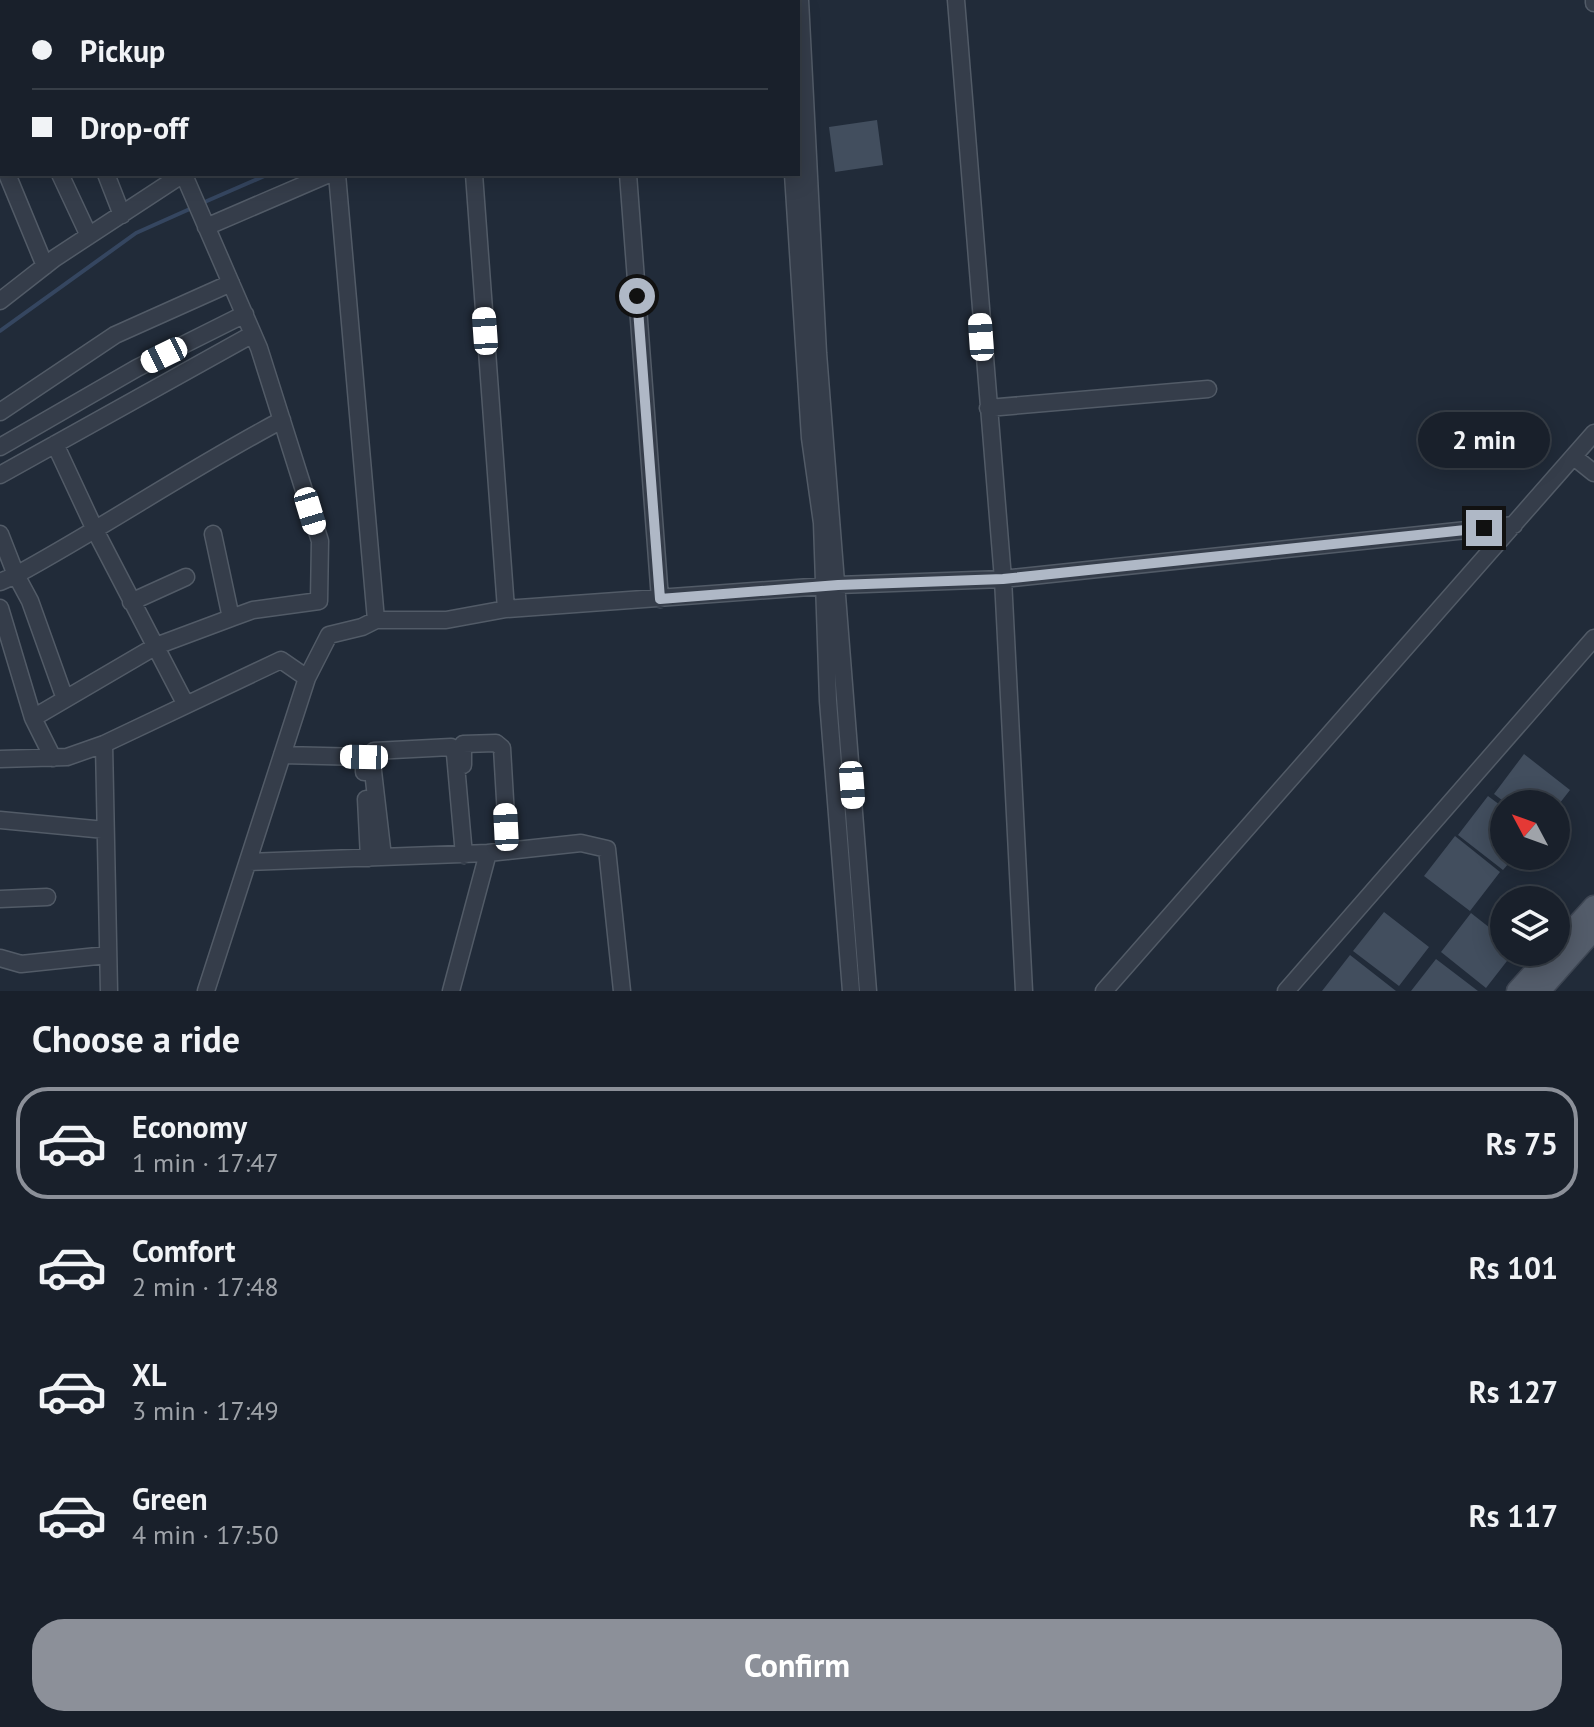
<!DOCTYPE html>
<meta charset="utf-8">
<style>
body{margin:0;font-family:"PT Sans",sans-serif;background:#262d37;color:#f1f3f6;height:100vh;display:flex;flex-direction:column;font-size:30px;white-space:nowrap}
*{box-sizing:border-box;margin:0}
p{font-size:26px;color:#9fa3a9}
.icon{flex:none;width:44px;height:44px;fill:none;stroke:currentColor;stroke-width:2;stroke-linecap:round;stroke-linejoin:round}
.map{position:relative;height:991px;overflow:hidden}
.details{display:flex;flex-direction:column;background:#19202b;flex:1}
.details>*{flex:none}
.banner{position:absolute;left:0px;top:0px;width:800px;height:176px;box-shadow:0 4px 20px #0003,0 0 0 2px #373e47;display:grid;align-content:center;height:176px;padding:0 32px;background:#19202b}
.needle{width:52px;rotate:311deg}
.tools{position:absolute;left:1490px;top:790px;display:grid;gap:16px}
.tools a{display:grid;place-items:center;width:80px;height:80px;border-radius:50%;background:#19202b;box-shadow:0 4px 20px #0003,0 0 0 2px #373e47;font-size:40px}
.end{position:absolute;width:36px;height:36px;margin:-18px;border:10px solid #afb8c6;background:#111;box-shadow:0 0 0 4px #111}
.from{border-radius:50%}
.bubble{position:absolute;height:56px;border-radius:28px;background:#19202b;box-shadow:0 4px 20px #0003,0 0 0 2px #373e47;font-size:26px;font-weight:700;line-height:56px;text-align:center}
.car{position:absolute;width:24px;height:48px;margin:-24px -12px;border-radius:10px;box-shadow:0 0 6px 2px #0007;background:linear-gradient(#fff 24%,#345 0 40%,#fff 0 76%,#345 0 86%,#fff 0)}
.banner b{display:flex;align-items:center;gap:28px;height:76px;font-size:30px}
.banner b+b{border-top:2px solid #373e47}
.banner i{width:20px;height:20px;background:#f1f3f6}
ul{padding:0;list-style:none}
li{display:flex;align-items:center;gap:24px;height:112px;margin:0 16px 12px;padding:0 16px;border:4px solid transparent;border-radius:32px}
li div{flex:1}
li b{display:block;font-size:30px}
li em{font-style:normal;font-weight:700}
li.selected{border-color:#8c9099}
li>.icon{width:72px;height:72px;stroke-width:1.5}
h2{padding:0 32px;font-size:36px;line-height:96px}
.button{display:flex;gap:16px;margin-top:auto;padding:16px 32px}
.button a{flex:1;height:92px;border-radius:32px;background:#8c9099;color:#fff;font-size:32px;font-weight:700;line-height:92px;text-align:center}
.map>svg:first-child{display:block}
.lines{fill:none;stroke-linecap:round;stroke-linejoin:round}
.stream{stroke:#354660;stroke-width:4}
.building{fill:#424e5e}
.minor-casing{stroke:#525b67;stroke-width:19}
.major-casing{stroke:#3e4653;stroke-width:23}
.minor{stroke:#353d4a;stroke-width:16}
.major{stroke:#535c6a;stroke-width:20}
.route{stroke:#afb8c6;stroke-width:10}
</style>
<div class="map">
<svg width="1594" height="991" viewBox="0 0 1594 991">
<rect width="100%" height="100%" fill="#212b39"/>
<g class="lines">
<path class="stream" d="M 647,2 L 652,0
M 200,204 L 269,174
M 0,331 L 136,233 L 192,208"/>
</g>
<path class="building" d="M 877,120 L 883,165 L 835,172 L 829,127 Z
M 1524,754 L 1570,790 L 1556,808 L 1556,804 L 1507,804 L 1494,794 Z
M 1488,796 L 1504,808 L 1504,856 L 1515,856 L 1503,870 L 1458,835 Z
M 1455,836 L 1500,872 L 1470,911 L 1424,876 Z
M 1384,912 L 1429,947 L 1399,986 L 1353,951 Z
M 1471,913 L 1504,939 L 1504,952 L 1514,952 L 1486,988 L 1441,952 Z
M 1350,955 L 1396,991 L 1322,991 Z
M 1436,959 L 1478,991 L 1411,991 Z"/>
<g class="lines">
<defs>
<path id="minor" d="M 108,0 L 109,2
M 782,0 L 782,2
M 800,0 L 818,353 L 868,991
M 1594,0 L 1594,3
M 272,2 L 277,0
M 708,2 L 712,0
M 0,95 L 2,94
M 0,158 L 2,163
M 7,174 L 45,266
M 60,174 L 89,236
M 106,174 L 122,215
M 474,174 L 506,609
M 628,174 L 660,599
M 793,174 L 810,438 L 822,523 L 828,701 L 851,991
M 184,175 L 259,348 L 320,541 L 319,601 L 253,610 L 231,618 L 213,534
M 206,227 L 329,174
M 0,301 L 55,258 L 183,174
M 988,408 L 1208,389
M 0,412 L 115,335 L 231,283
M 55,444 L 96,532 L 186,705
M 0,447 L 137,368 L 245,314
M 1574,457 L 1594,473
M 0,475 L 253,334
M 0,534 L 16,575 C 106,526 191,468 282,420
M 0,582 L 16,575 L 30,601 L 65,699
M 131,602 L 186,577
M 0,608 L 33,718
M 376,620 L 446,620 L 506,609 L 838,585 L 1003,579 L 956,0
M 307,678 L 329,635 L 362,627 L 376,620 L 337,174
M 104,744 L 109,991
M 282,755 L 364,757 L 364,772
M 53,758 L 33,718 L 156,646 L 231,618
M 0,759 L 67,757 L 104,744 L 281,660 L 307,678 L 206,991
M 463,765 L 463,744 L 496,743 L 502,748 L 508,851
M 366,799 L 369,858
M 0,820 L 105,830
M 488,853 L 581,843 L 607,849 L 622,991
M 383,857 L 371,754 L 374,751 L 451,747 L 455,754 L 464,855
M 248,862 L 488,853 L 451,991
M 0,899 L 47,897
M 0,958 L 21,964 L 107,955
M 1024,991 L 1003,579 L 1514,525
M 1104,991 L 1594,433
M 1286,991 L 1594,638"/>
<path id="major" d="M 1556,948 L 1594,906
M 1517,991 L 1552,952
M 1540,991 L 1594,930"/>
</defs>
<use href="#minor" class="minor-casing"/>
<use href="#major" class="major-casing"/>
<use href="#minor" class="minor"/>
<use href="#major" class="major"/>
</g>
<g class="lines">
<path class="route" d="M 637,296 L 660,599 L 838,585 L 1003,579 L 1484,528"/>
</g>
</svg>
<div class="tools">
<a><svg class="needle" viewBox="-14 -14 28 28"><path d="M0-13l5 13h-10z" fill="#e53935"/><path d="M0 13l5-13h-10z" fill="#9fa3a9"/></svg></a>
<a><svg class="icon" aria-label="layers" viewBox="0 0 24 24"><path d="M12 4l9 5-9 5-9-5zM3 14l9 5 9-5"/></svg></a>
</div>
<i class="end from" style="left:637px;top:296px"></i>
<i class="end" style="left:1484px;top:528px"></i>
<div class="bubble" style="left:1418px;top:412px;width:132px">2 min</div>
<i class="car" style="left:485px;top:331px;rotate:356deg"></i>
<i class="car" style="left:981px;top:337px;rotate:356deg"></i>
<i class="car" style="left:164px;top:355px;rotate:244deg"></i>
<i class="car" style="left:310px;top:511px;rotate:163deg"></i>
<i class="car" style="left:364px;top:757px;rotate:271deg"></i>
<i class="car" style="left:852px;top:785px;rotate:176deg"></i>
<i class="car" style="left:506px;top:827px;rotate:357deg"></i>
<div class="banner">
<b><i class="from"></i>Pickup</b>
<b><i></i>Drop-off</b>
</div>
</div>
<section class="details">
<h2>Choose a ride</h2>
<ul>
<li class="selected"><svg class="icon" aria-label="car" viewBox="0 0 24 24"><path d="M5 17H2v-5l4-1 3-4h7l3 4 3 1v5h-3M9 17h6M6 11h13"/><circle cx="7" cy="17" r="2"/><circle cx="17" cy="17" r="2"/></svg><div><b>Economy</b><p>1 min · 17:47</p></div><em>Rs 75</em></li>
<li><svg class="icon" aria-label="car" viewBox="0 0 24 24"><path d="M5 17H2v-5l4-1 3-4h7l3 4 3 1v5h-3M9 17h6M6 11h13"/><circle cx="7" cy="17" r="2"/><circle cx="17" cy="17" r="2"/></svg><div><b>Comfort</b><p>2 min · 17:48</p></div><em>Rs 101</em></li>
<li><svg class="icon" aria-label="car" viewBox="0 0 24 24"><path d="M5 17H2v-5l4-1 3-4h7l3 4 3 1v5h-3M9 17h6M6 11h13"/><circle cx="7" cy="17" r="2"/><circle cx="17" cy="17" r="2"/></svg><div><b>XL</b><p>3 min · 17:49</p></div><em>Rs 127</em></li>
<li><svg class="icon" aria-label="car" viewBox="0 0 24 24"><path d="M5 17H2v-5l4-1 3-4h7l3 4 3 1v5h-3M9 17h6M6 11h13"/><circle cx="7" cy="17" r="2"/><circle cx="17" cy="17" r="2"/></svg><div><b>Green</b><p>4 min · 17:50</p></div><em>Rs 117</em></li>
</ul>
<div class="button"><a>Confirm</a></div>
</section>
